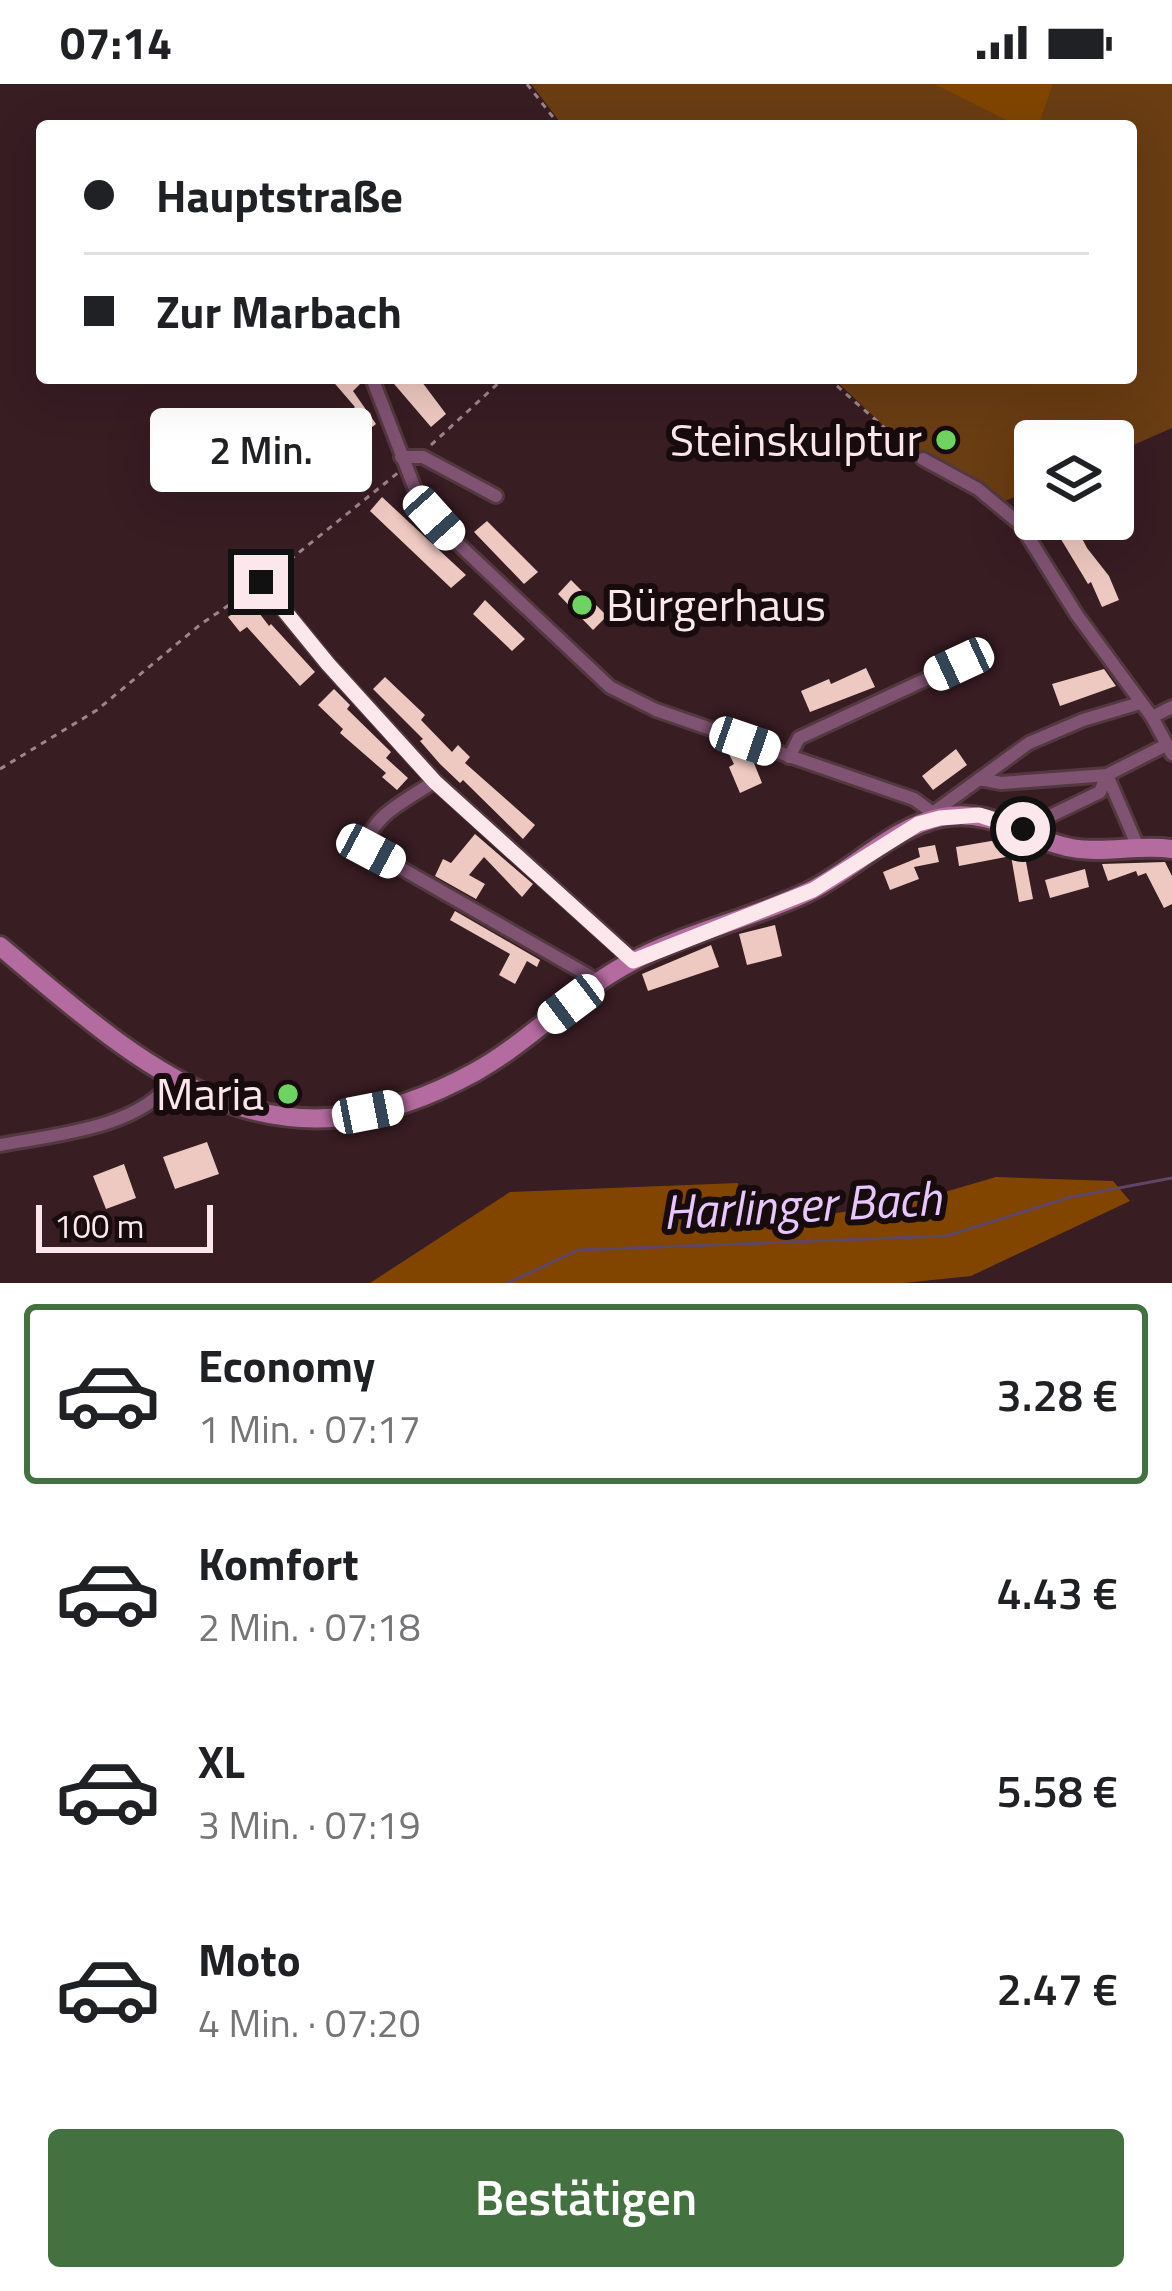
<!DOCTYPE html>
<html lang="de">
<meta charset="utf-8">
<style>
body{margin:0;font-family:"Titillium Web",sans-serif;background:#f2f2f2;color:#202124;height:100vh;display:flex;flex-direction:column;font-size:45px;white-space:nowrap}
*{box-sizing:border-box;margin:0}
p{font-size:39px;color:#757577}
.icon{flex:none;width:66px;height:66px;fill:none;stroke:currentColor;stroke-width:2;stroke-linecap:round;stroke-linejoin:round}
.map{position:relative;height:1199px;overflow:hidden}
.panel{display:flex;flex-direction:column;background:#fff;flex:1}
.panel>*{flex:none}
.banner{position:absolute;left:36px;top:36px;width:1101px;height:264px;border-radius:12px;box-shadow:0 12px 48px #0002;display:grid;align-content:center;height:264px;padding:0 48px;background:#fff}
.controls{position:absolute;left:1014px;top:336px;display:grid;gap:24px}
.controls a{display:grid;place-items:center;width:120px;height:120px;border-radius:12px;background:#fff;box-shadow:0 12px 48px #0002;font-size:60px}
.scale{position:absolute;left:36px;bottom:30px;width:177px;box-sizing:border-box;padding-left:12px;border:6px solid #fce8ec;border-top:0;font-size:33px;line-height:42px;white-space:nowrap;color:#fce8ec;-webkit-text-stroke:9px #170b0e;paint-order:stroke}
.end{position:absolute;width:54px;height:54px;margin:-27px;border:15px solid #fce8ec;background:#111;box-shadow:0 0 0 6px #111}
.from{border-radius:50%}
.bubble{position:absolute;height:84px;border-radius:12px;background:#fff;box-shadow:0 12px 48px #0002;font-size:39px;font-weight:600;line-height:84px;text-align:center}
.car{position:absolute;width:36px;height:72px;margin:-36px -18px;border-radius:15px;box-shadow:0 0 9px 3px #0007;background:linear-gradient(#fff 24%,#345 0 40%,#fff 0 76%,#345 0 86%,#fff 0)}
.banner b{display:flex;align-items:center;gap:42px;height:114px;font-size:45px}
.banner b+b{border-top:3px solid #e0e0e0}
.banner i{width:30px;height:30px;background:#202124}
ul{padding:21px 0 0;list-style:none}
li{display:flex;align-items:center;gap:36px;height:180px;margin:0 24px 18px;padding:0 24px;border:6px solid transparent;border-radius:12px}
li div{flex:1}
li b{display:block;font-size:45px}
li em{font-style:normal;font-weight:600}
li.active{border-color:#43713f}
li>.icon{width:108px;height:108px;stroke-width:1.5}
.button{display:flex;gap:24px;margin-top:auto;padding:24px 48px}
.button a{flex:1;height:138px;border-radius:12px;background:#43713f;color:#fff;font-size:48px;font-weight:600;line-height:138px;text-align:center}
.status{display:flex;justify-content:space-between;align-items:center;height:84px;padding:0 60px;background:#fff;direction:ltr}
.status svg{height:33px;fill:currentColor}
.map>svg:first-child{display:block}
.green{fill:#6a3d13}
.forest{fill:#814500}
.lines{fill:none;stroke-linecap:round;stroke-linejoin:round}
.stream{stroke:#5f4665;stroke-width:3}
.building{fill:#eec9c1}
.street-casing{stroke:#53393f;stroke-width:18}
.secondary-casing{stroke:#53393f;stroke-width:24}
.path{stroke:#9d868b;stroke-width:3;stroke-dasharray:6 6;stroke-linecap:butt}
.street{stroke:#815373;stroke-width:12}
.secondary{stroke:#b46b9f;stroke-width:18}
.route{stroke:#fce8ec;stroke-width:15}
.poi-dot{fill:#6ed360;stroke:#170b0e;stroke-width:4.5}
.labels{text-anchor:middle;stroke-width:12;stroke-linejoin:round;paint-order:stroke}
.poi-label{font-size:45px;fill:#fce8ec;stroke:#170b0e;text-anchor:end}
.water-label{font-size:48px;font-style:italic;fill:#e8c7ff;stroke:#170b0e}
</style>
<div class="status"><b>07:14</b><svg viewBox="0 0 49 12"><path d="M0 12V9h3v3zM5 12V6h3v6zM10 12V3h3v9zM15 12V0h3v12zM26 1h20v11H26zM47 4h2v5h-2z"/></svg></div>
<div class="map">
<svg width="1172" height="1199" viewBox="0 0 1172 1199">
<rect width="100%" height="100%" fill="#381d23"/>
<path class="green" d="M 531,0 L 1172,0 L 1172,344 L 1113,370 L 1113,357 L 1035,357 L 1035,404 L 1003,418 L 904,361 L 833,294 L 1131,294 L 1131,42 L 563,42 Z"/>
<path class="forest" d="M 934,0 L 1053,0 L 1038,42 L 1018,42 Z
M 996,1093 L 1113,1097 L 1130,1117 L 971,1192 L 904,1199 L 370,1199 L 510,1108 L 738,1099 L 737,1143 L 907,1119 Z"/>
<g class="lines">
<path class="stream" d="M 508,1199 L 578,1166 L 946,1152 L 1071,1113 L 1172,1094"/>
</g>
<path class="building" d="M 330,294 L 362,294 L 362,298 L 353,307 L 376,340 L 362,351 L 346,331 L 355,323 Z
M 389,294 L 419,294 L 446,330 L 431,343 Z
M 382,413 L 466,491 L 451,504 L 370,427 Z
M 1066,435 L 1072,435 L 1087,464 L 1109,492 L 1119,516 L 1102,523 L 1091,498 L 1088,500 L 1053,442 Z
M 487,437 L 538,488 L 524,500 L 474,448 Z
M 571,496 L 607,532 L 593,546 L 558,510 Z
M 485,516 L 525,555 L 512,567 L 473,530 Z
M 250,517 L 269,542 L 271,540 L 315,588 L 300,602 L 247,543 L 240,548 L 228,533 Z
M 866,584 L 875,603 L 810,628 L 801,607 L 829,595 L 831,600 Z
M 1104,585 L 1116,602 L 1060,622 L 1052,600 Z
M 385,593 L 425,631 L 421,636 L 452,668 L 458,661 L 470,673 L 465,679 L 535,741 L 523,755 L 463,696 L 460,699 L 440,680 L 420,657 L 423,655 L 373,605 Z
M 334,605 L 350,621 L 347,625 L 391,668 L 386,674 L 408,694 L 397,706 L 382,693 L 386,689 L 340,649 L 343,645 L 318,621 Z
M 738,665 L 750,669 L 762,699 L 740,709 L 729,683 L 734,680 L 729,670 Z
M 956,665 L 967,681 L 933,706 L 922,692 Z
M 475,750 L 533,800 L 522,813 L 484,773 L 469,791 L 485,800 L 476,815 L 435,792 L 443,775 L 451,779 Z
M 1003,755 L 1005,762 L 1023,762 L 1033,815 L 1019,818 L 1011,772 L 959,782 L 956,763 Z
M 935,761 L 939,778 L 914,783 L 919,795 L 890,806 L 883,788 L 920,773 L 918,764 Z
M 1165,778 L 1172,792 L 1172,820 L 1164,824 L 1146,789 L 1138,792 L 1136,787 L 1108,797 L 1102,780 Z
M 1085,785 L 1089,803 L 1050,814 L 1045,796 Z
M 455,827 L 540,876 L 537,883 L 527,877 L 515,900 L 499,891 L 510,870 L 450,836 Z
M 775,841 L 782,872 L 747,881 L 739,850 Z
M 711,861 L 719,883 L 648,907 L 642,890 Z
M 207,1058 L 219,1090 L 175,1105 L 163,1073 Z
M 124,1080 L 136,1114 L 106,1125 L 93,1092 Z"/>
<g class="lines">
<defs>
<path id="street" d="M 372,294 L 420,418 L 452,454 L 610,603 L 656,626 L 914,715 L 940,734
M 401,373 L 423,373 L 496,412
M 923,375 L 978,405 L 1020,440 L 1077,531 L 1152,633 L 1172,670
M 261,498 L 328,580 L 435,697 L 633,876
M 1152,633 L 1172,623
M 789,673 L 799,654 L 959,580
M 979,695 L 1001,699 L 1107,691 L 1100,708 L 1023,745
M 435,697 C 411,714 370,731 367,762 L 371,767 L 600,898
M 934,728 L 1029,659 L 1083,636 L 1140,619
M 1138,763 L 1107,691 L 1166,661
M 0,1061 C 53,1051 141,1044 172,996"/>
<path id="secondary" d="M 0,862 C 151,990 271,1100 475,988 C 531,957 575,907 631,878 C 687,848 751,835 808,808 C 854,786 892,743 942,733 C 993,723 1026,756 1072,764 C 1105,770 1139,760 1172,765"/>
</defs>
<use href="#street" class="street-casing"/>
<use href="#secondary" class="secondary-casing"/>
<path class="path" d="M 527,0 L 560,42
M 828,294 L 912,368
M 431,361 L 504,294
M 271,491 L 399,388
M 0,685 L 97,626 L 201,540 L 254,504"/>
<use href="#street" class="street"/>
<use href="#secondary" class="secondary"/>
</g>
<g class="lines">
<path class="route" d="M 261,498 L 328,580 L 435,698 L 633,877 L 813,806 L 918,740 L 940,734 L 979,731 L 1023,745"/>
</g>
<g class="poi-dot">
<circle cx="946" cy="356" r="12"/>
<circle cx="582" cy="521" r="12"/>
<circle cx="288" cy="1010" r="12"/>
</g>
<g class="labels">
<g class="poi-label">
<text x="922" y="372">Steinskulptur</text>
<text x="606" y="537" text-anchor="start">Bürgerhaus</text>
<text x="264" y="1026">Maria</text>
</g>
<g class="water-label">
<text transform="translate(802 1121) rotate(-3)" y="17">Harlinger Bach</text>
</g>
</g>
</svg>
<div class="controls">
<a><svg class="icon" aria-label="layers" viewBox="0 0 24 24"><path d="M12 4l9 5-9 5-9-5zM3 14l9 5 9-5"/></svg></a>
</div>
<div class="scale">100 m</div>
<i class="end from" style="left:1023px;top:745px"></i>
<i class="end" style="left:261px;top:498px"></i>
<div class="bubble" style="left:150px;top:324px;width:222px">2 Min.</div>
<i class="car" style="left:434px;top:434px;rotate:138deg"></i>
<i class="car" style="left:959px;top:580px;rotate:245deg"></i>
<i class="car" style="left:745px;top:657px;rotate:109deg"></i>
<i class="car" style="left:371px;top:767px;rotate:118deg"></i>
<i class="car" style="left:571px;top:920px;rotate:233deg"></i>
<i class="car" style="left:368px;top:1028px;rotate:79deg"></i>
<div class="banner">
<b><i class="from"></i>Hauptstraße</b>
<b><i></i>Zur Marbach</b>
</div>
</div>
<section class="panel">
<ul>
<li class="active"><svg class="icon" aria-label="car" viewBox="0 0 24 24"><path d="M5 17H2v-5l4-1 3-4h7l3 4 3 1v5h-3M9 17h6M6 11h13"/><circle cx="7" cy="17" r="2"/><circle cx="17" cy="17" r="2"/></svg><div><b>Economy</b><p>1 Min. · 07:17</p></div><em>3.28 €</em></li>
<li><svg class="icon" aria-label="car" viewBox="0 0 24 24"><path d="M5 17H2v-5l4-1 3-4h7l3 4 3 1v5h-3M9 17h6M6 11h13"/><circle cx="7" cy="17" r="2"/><circle cx="17" cy="17" r="2"/></svg><div><b>Komfort</b><p>2 Min. · 07:18</p></div><em>4.43 €</em></li>
<li><svg class="icon" aria-label="car" viewBox="0 0 24 24"><path d="M5 17H2v-5l4-1 3-4h7l3 4 3 1v5h-3M9 17h6M6 11h13"/><circle cx="7" cy="17" r="2"/><circle cx="17" cy="17" r="2"/></svg><div><b>XL</b><p>3 Min. · 07:19</p></div><em>5.58 €</em></li>
<li><svg class="icon" aria-label="car" viewBox="0 0 24 24"><path d="M5 17H2v-5l4-1 3-4h7l3 4 3 1v5h-3M9 17h6M6 11h13"/><circle cx="7" cy="17" r="2"/><circle cx="17" cy="17" r="2"/></svg><div><b>Moto</b><p>4 Min. · 07:20</p></div><em>2.47 €</em></li>
</ul>
<div class="button"><a>Bestätigen</a></div>
</section>
